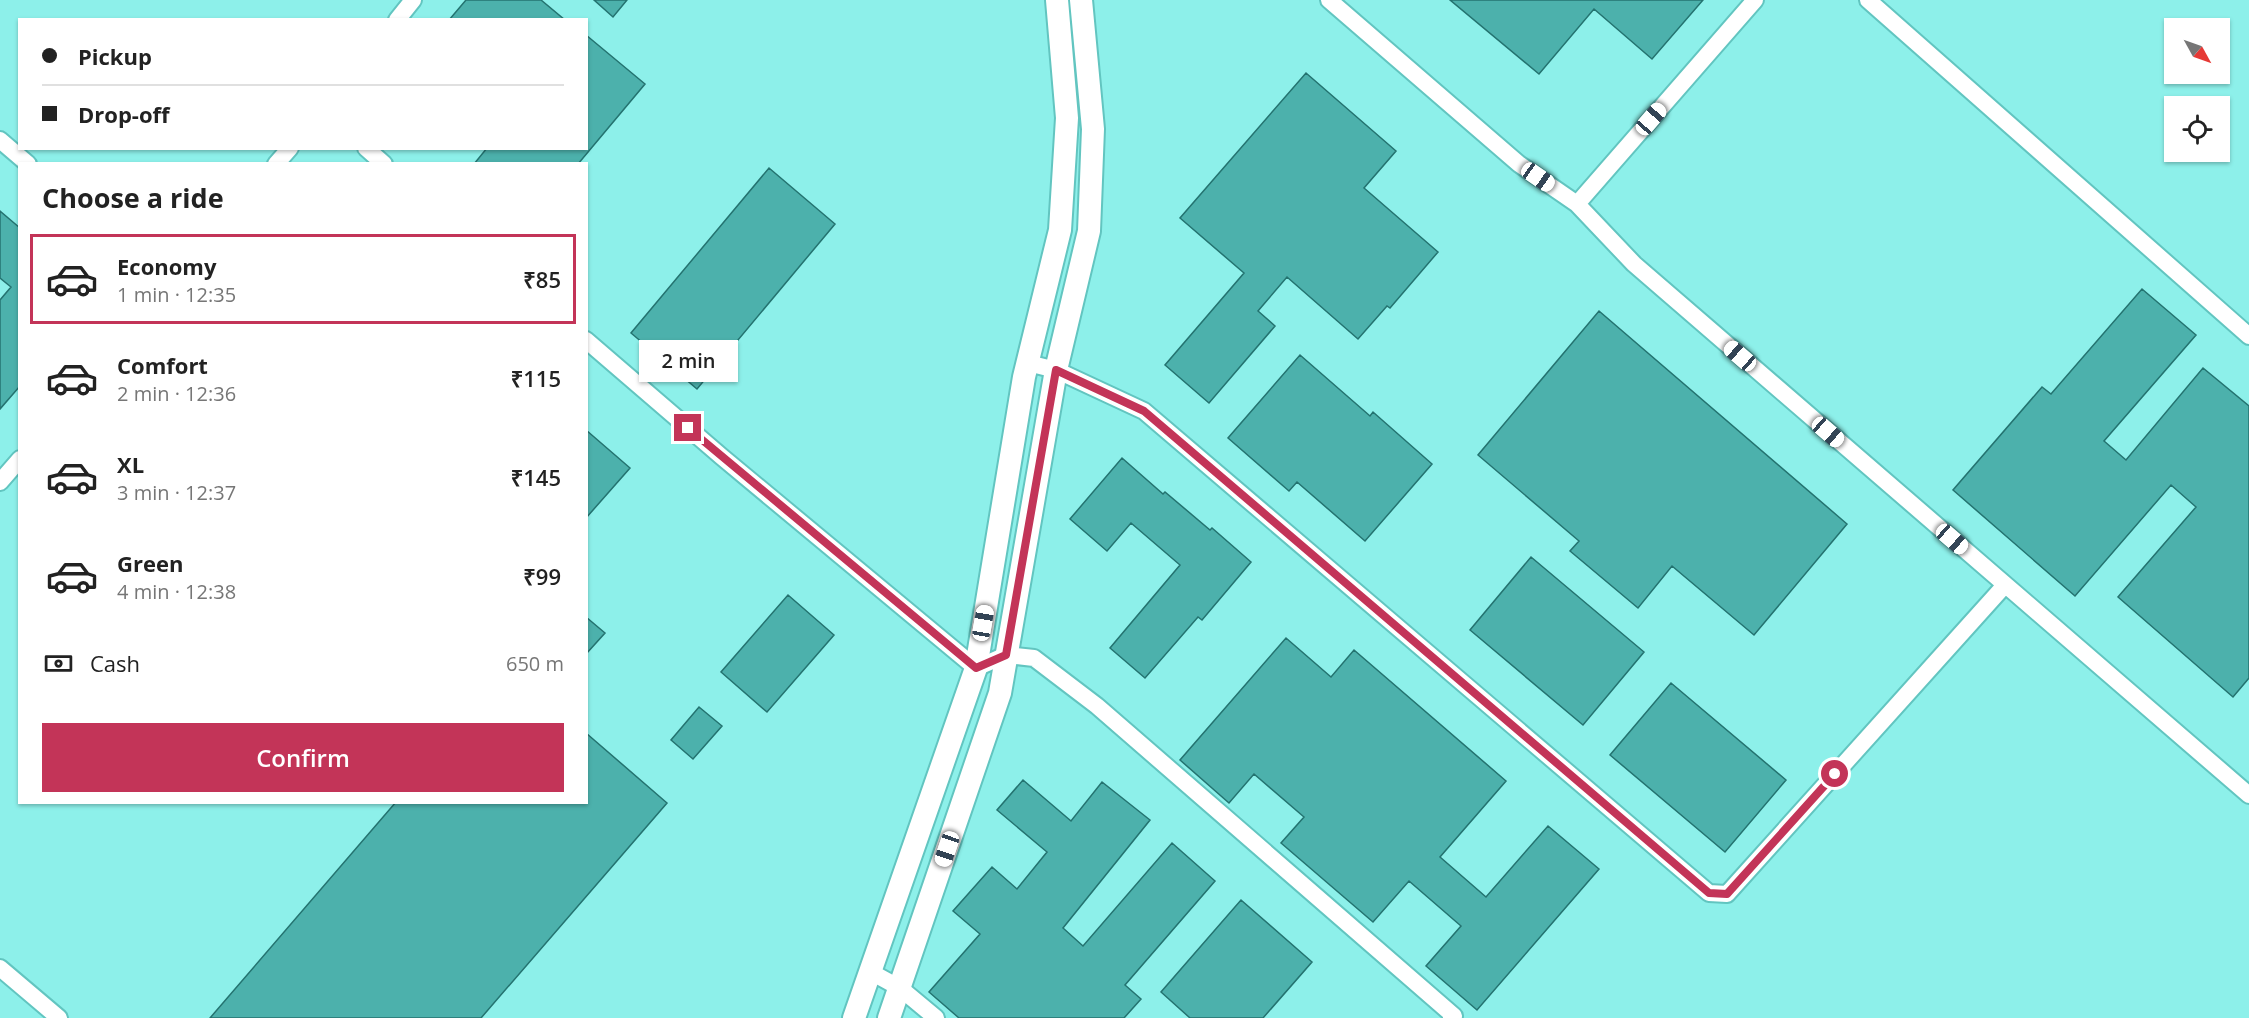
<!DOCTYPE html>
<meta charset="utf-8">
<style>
body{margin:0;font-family:"Open Sans",sans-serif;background:#f6f6f6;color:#222;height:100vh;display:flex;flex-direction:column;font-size:22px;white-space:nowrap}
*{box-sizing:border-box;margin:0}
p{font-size:20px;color:#767676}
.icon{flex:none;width:33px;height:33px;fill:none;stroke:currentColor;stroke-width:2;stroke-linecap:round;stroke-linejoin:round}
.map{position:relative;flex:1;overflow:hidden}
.side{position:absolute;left:18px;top:162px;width:570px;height:642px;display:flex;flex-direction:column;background:#fff;border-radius:0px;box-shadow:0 2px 4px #0004}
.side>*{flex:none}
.guide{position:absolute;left:18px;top:18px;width:570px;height:132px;border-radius:0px;box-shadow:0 2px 4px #0004;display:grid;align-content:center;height:132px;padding:0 24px;background:#fff}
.needle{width:39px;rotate:130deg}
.controls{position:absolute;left:2164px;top:18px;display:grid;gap:12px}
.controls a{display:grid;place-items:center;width:66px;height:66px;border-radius:0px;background:#fff;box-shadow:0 2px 4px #0004;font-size:30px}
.end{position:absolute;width:27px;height:27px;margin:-14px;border:8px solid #c33458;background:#fff;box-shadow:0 0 0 3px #fff}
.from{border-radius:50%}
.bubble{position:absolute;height:42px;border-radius:0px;background:#fff;box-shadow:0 2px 4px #0004;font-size:20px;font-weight:600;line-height:42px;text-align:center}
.car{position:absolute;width:18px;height:36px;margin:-18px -9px;border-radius:8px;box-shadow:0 0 4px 2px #0007;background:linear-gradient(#fff 24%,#345 0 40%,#fff 0 76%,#345 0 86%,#fff 0)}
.guide b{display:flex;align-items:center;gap:21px;height:57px;font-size:22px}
.guide b+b{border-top:2px solid #e0e0e0}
.guide i{width:15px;height:15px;background:#222}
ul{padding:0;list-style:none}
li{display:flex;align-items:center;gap:18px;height:90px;margin:0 12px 9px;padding:0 12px;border:3px solid transparent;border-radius:0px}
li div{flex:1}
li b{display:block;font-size:22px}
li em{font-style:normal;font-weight:600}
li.active{border-color:#c33458}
li>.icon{width:54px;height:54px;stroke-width:1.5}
h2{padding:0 24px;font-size:27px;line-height:72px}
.pay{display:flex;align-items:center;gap:15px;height:66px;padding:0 24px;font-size:22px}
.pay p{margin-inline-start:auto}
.cta{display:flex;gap:12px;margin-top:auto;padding:12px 24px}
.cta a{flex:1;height:69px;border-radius:0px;background:#c33458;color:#fff;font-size:24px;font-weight:600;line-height:69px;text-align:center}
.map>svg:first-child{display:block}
.building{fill:#4cb1ac;stroke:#247370;stroke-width:1.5}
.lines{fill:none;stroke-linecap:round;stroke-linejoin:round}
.street-casing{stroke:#62c5c0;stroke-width:20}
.secondary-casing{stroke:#62c5c0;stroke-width:26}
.street{stroke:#fff;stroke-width:16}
.secondary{stroke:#fff;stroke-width:22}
.route{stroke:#c33458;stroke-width:8}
</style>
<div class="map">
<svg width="2249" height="1018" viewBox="0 0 2249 1018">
<rect width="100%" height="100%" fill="#8df0ea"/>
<path class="building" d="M 466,0 L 541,0 L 565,20 L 449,20 Z
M 594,0 L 627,0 L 613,17 Z
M 1450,0 L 1703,0 L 1652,59 L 1594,9 L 1539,74 Z
M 586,35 L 645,84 L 578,164 L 474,164 L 487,148 L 586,148 Z
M 1306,73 L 1396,151 L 1364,188 L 1438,252 L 1390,308 L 1387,306 L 1358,339 L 1287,277 L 1258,311 L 1275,326 L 1209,403 L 1165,365 L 1244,273 L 1180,218 Z
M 769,168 L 835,224 L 697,389 L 631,333 Z
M 0,211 L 20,228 L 20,386 L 0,409 L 0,300 L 11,287 L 0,278 Z
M 2142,289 L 2196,335 L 2104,441 L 2126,460 L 2203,368 L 2249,406 L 2249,678 L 2233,697 L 2118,597 L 2196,507 L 2171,485 L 2075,596 L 1953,490 L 2042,387 L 2051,394 Z
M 1599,311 L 1847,524 L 1754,635 L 1672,566 L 1638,608 L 1570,551 L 1579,541 L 1478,455 Z
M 1300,355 L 1370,416 L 1373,412 L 1432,464 L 1365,541 L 1297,482 L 1289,491 L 1228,438 Z
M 586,430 L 630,468 L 586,518 Z
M 1122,458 L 1163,494 L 1165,492 L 1210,530 L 1212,528 L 1251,562 L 1202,620 L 1198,617 L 1145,678 L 1110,648 L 1180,565 L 1131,523 L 1107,551 L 1070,519 Z
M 1531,557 L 1644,652 L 1583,725 L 1470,630 Z
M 788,595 L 834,635 L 767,712 L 721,672 Z
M 586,617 L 605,633 L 586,654 Z
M 1286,638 L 1331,677 L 1354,650 L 1506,781 L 1440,857 L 1486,897 L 1548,826 L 1599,869 L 1477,1010 L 1426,966 L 1461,926 L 1409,881 L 1373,922 L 1281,843 L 1304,817 L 1254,774 L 1229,803 L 1180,760 Z
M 1671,683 L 1786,780 L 1725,852 L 1610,755 Z
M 699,707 L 722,726 L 693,759 L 671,740 Z
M 586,733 L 667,803 L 481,1018 L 210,1018 L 396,802 L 586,802 Z
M 1023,780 L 1071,821 L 1102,782 L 1150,820 L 1063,928 L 1083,946 L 1172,843 L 1215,881 L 1125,985 L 1141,999 L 1124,1018 L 959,1018 L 929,992 L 980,934 L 953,911 L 992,867 L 1017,889 L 1047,852 L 997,810 Z
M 1241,900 L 1312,962 L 1263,1018 L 1190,1018 L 1161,992 Z"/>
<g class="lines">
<defs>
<path id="street" d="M 1329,0 L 1519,164 L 1577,204 L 1634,264 L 2249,795
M 1868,0 L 2249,336
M 397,20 L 413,0
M 0,140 L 28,164
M 366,148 L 384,164
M 276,164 L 290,148
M 1577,204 L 1755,0
M 586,340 L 722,457 L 976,668 L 1006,655 L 1034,658 L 1097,706 L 1454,1016 L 1451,1018
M 1028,363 L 1056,370 L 1144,411 L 1709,893 L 1727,894 L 2005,585
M 0,482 L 20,459
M 0,968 L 59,1018
M 869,971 L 900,988 L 936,1018"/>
<path id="secondary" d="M 854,1018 L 976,668 L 1024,377 L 1060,230 L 1067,118 L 1057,0
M 889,1018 L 1000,693 L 1056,370 L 1089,231 L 1093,129 L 1081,0"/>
</defs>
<use href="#street" class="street-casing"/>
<use href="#secondary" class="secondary-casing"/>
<use href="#street" class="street"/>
<use href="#secondary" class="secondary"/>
</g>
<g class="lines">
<path class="route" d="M 688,428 L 976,668 L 1006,655 L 1056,370 L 1144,411 L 1709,893 L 1727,894 L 1835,774"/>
</g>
</svg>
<div class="controls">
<a><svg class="needle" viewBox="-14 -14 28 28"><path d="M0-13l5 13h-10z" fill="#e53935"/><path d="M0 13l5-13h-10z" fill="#767676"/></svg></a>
<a><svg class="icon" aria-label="locate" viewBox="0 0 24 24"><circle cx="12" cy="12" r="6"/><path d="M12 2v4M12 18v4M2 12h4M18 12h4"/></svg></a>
</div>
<i class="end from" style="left:1835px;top:774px"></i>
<i class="end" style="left:688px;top:428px"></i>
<div class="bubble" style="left:639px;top:340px;width:99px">2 min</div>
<i class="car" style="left:1651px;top:119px;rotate:41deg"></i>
<i class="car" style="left:1538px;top:177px;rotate:125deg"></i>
<i class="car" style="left:1740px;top:356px;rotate:311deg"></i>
<i class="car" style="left:1828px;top:432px;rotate:131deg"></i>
<i class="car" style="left:1952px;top:539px;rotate:131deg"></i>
<i class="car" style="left:983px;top:623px;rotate:10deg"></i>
<i class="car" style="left:947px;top:849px;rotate:199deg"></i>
<div class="guide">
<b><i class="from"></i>Pickup</b>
<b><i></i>Drop-off</b>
</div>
<section class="side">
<h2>Choose a ride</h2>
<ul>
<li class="active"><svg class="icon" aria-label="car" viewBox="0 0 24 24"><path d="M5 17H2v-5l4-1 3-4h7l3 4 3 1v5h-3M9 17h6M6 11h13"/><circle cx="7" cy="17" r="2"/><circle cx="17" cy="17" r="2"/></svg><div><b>Economy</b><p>1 min · 12:35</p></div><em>₹85</em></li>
<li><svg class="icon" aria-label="car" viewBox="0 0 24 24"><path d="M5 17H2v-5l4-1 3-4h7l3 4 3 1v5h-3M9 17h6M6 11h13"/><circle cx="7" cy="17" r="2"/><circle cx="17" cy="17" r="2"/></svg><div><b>Comfort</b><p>2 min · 12:36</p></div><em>₹115</em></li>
<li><svg class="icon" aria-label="car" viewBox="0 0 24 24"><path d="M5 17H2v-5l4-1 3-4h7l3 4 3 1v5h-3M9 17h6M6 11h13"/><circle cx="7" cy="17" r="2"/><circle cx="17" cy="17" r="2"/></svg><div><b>XL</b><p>3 min · 12:37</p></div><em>₹145</em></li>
<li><svg class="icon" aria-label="car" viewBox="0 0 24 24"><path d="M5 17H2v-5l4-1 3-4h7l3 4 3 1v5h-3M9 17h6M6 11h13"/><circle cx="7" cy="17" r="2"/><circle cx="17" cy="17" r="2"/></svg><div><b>Green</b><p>4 min · 12:38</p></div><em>₹99</em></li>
</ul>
<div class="pay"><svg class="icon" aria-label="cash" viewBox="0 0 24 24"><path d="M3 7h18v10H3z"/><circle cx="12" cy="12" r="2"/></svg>Cash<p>650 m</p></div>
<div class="cta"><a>Confirm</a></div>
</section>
</div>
